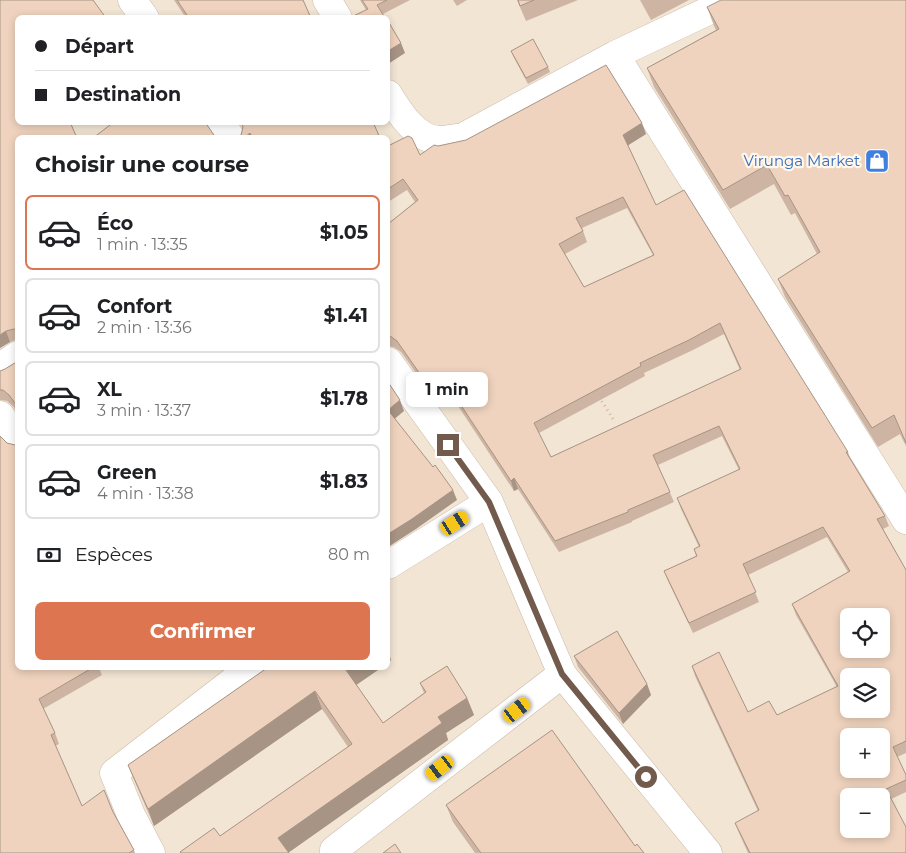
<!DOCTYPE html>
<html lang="fr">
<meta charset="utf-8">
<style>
body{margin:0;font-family:Montserrat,sans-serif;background:#f2f2f2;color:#202124;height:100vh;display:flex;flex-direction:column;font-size:19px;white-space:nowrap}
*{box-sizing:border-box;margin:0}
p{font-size:16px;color:#757577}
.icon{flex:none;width:28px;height:28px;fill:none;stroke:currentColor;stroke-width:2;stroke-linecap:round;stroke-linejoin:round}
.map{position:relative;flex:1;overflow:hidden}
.drawer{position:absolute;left:15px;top:135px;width:375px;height:535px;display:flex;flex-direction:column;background:#fff;border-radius:8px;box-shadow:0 2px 8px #0003}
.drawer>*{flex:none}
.banner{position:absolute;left:15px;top:15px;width:375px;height:110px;border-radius:8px;box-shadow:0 2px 8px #0003;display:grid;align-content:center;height:110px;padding:0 20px;background:#fff}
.controls{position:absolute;left:840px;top:608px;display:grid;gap:10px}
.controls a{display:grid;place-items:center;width:50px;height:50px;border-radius:8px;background:#fff;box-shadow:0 2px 8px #0003;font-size:25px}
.end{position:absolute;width:22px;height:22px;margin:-11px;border:6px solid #725b4c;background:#fff;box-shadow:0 0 0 2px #fff}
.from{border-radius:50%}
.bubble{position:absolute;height:35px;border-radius:8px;background:#fff;box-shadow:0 2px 8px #0003;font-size:16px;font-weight:700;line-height:35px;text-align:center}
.car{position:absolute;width:15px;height:30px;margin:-15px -8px;border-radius:6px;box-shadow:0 0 4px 1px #0007;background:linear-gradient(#f5c518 24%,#345 0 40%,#f5c518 0 76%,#345 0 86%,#f5c518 0)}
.banner b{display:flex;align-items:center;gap:18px;height:48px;font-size:19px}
.banner b+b{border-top:1px solid #e0e0e0}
.banner i{width:12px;height:12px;background:#202124}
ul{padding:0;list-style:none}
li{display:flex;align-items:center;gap:15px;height:75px;margin:0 10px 8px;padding:0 10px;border:2px solid #e0e0e0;border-radius:8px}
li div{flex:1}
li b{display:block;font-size:19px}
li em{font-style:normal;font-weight:700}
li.on{border-color:#de7551}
li>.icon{width:45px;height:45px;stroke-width:1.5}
h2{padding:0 20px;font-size:22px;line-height:60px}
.pay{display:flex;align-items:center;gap:12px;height:55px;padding:0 20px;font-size:19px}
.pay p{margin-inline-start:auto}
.button{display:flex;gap:10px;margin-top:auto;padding:10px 20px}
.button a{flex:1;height:58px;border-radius:8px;background:#de7551;color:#fff;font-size:20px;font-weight:700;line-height:58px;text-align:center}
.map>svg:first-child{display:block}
.residential{fill:#f2e5d4;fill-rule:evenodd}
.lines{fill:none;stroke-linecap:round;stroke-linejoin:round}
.minor-casing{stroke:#ccbbac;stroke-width:29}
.path{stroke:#d3b6a1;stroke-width:3;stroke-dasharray:1 4;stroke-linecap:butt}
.minor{stroke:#fff;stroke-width:28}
.wall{fill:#ceb5a3;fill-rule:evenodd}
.shaded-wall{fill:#a79485}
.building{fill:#efd3be;stroke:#a79485;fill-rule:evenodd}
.route{stroke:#725b4c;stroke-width:6}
.labels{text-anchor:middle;stroke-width:4.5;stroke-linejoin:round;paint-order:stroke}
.shop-label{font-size:15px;fill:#366cbe;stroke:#fef7eb;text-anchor:end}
</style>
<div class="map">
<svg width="906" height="853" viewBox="0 0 906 853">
<rect width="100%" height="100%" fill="#fbf3e5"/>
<path class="residential" d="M 0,0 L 906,0 L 906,853 L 0,853 ZM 18,18 L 388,18 L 388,122 L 18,122 ZM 18,138 L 388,138 L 388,668 L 18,668 ZM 849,616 L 881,616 L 881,649 L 849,649 ZM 849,676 L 881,676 L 881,709 L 849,709 ZM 849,736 L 881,736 L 881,769 L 849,769 ZM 849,796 L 881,796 L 881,829 L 849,829 Z"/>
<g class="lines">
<defs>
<path id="minor" d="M 132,0 L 145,18
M 327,0 L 338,18
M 615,55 L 906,520
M 388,94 C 399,112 416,140 440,140 C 447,140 456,138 463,137 L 615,55 L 731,0
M 220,122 L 231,138
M 388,361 L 489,502 L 562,674 L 708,853
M 0,367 L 18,355
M 0,415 L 18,440
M 388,565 L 489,502
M 151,853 L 131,815 L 114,773 L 250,668
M 334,853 L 334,850 L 562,674"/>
</defs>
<use href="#minor" class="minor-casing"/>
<path class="path" d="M 599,397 L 615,422"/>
<use href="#minor" class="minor"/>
</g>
<path class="wall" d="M 0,0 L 94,0 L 18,18 L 18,339 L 10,342 L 0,348 Z
M 174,0 L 303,0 L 311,18 L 186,18 Z
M 360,0 L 410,0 L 383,14 L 366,10 Z
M 453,0 L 467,0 L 457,6 Z
M 517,0 L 578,0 L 526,21 Z
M 640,0 L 689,0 L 651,20 Z
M 906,0 L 906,446 L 900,434 L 878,447 L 785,297 L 778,279 L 817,254 L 795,213 L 791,215 L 774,184 L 730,209 L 654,87 L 647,68 L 716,30 L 714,26 L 707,7 Z
M 511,51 L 548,67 L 550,72 L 528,84 L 513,56 Z
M 646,134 L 628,145 L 656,205 L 848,452 L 850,458 L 885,516 L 889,526 L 883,529 L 906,570 L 906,753 L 897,757 L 906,775 L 906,792 L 891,799 L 906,853 L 748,853 L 739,833 L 735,823 L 758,811 L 695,676 L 692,666 L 748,712 L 777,715 L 837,687 L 796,615 L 792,604 L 848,572 L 827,537 L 748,575 L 759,602 L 693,633 L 668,581 L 664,571 L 696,556 L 694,549 L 699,547 L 681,509 L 677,498 L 739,470 L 722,436 L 658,465 L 674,502 L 632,521 L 632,522 L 559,552 L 518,489 L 514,491 L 445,386 L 431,394 L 401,352 L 394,347 L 388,346 L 388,224 L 415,202 L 407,190 L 388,202 L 388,146 L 420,155 L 438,146 ZM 627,208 L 653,255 L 584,287 L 565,254 L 587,242 L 582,228 ZM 724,334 L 740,370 L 551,457 L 539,433 L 645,376 L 644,373 L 693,350 Z
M 18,361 L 18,413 L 13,406 L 7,401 L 0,400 L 0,371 L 5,369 Z
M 574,656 L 647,684 L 651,695 L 623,724 L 578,667 Z
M 18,668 L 99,668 L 102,675 L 43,709 L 55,733 L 59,744 L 55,746 L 82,806 L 113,812 L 135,853 L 0,853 Z
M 267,668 L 356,685 L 383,723 L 424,693 L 420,683 L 467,698 L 474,715 L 446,733 L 448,740 L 289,852 L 220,836 L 348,747 L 322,709 L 154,826 L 135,782 L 128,765 Z
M 446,805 L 635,846 L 644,853 L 475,853 L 453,822 Z"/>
<path class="shaded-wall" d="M 401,43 L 405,53 L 388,64 L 388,51 Z
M 642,123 L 646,134 L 627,146 L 623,135 Z
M 250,133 L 251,138 L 244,138 Z
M 6,331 L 10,342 L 0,348 L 0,335 Z
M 441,375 L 445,386 L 431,394 L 427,384 Z
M 400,400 L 404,411 L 392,421 L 388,410 Z
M 514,478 L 518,489 L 514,491 L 511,481 Z
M 453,490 L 457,500 L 416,529 L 388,547 L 388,534 Z
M 388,651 L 391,660 L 388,663 Z
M 350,668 L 381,668 L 352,688 L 346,670 Z
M 647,684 L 651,695 L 623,724 L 619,713 Z
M 315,691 L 322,709 L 154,826 L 148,809 Z
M 467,698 L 474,715 L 446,733 L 448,740 L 288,853 L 278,838 L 438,717 Z"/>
<path class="building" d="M 0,0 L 93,0 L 106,18 L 18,18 L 18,122 L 70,122 L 77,138 L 18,138 L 18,330 L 14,329 L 6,331 L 0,335 Z
M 177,0 L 303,0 L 311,18 L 189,18 Z
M 362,0 L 387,0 L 377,5 L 385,18 L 349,18 L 368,9 Z
M 518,0 L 534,0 L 520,6 Z
M 721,0 L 906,0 L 906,443 L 894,415 L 872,428 L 778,279 L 820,252 L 788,195 L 785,196 L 767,165 L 723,190 L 647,68 L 719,29 L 707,7 Z
M 388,21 L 401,43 L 388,51 Z
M 533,39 L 548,67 L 526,78 L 511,51 Z
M 606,65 L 642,123 L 623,135 L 656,205 L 684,190 L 848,452 L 846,452 L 885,516 L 877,519 L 906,570 L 906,741 L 893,747 L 906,775 L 906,780 L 886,789 L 906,827 L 906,853 L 750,853 L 735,823 L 759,810 L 692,666 L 719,652 L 748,712 L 769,701 L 777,715 L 838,686 L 792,604 L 850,571 L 823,527 L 743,564 L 756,592 L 689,623 L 664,571 L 697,556 L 694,549 L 700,546 L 677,498 L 740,469 L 719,426 L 653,455 L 670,492 L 628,510 L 628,512 L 555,541 L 514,478 L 511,481 L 441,375 L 427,384 L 397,341 L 390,336 L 388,336 L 388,224 L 418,200 L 403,179 L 388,189 L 388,146 L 408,136 L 412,138 L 420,155 L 434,145 L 438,146 L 466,140 ZM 623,197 L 654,255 L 584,287 L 559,244 L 583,231 L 576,218 ZM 720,323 L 741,369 L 551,457 L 534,423 L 641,366 L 640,363 L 689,340 ZM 849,616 L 881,616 L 881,649 L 849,649 ZM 849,676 L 881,676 L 881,709 L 849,709 ZM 849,736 L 881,736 L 881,769 L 849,769 ZM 849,796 L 881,796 L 881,829 L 849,829 Z
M 114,122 L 205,122 L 216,138 L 93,138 Z
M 241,122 L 373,122 L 380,138 L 253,138 L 250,133 L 244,138 L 238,138 L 241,135 L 243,127 Z
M 18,361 L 18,407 L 9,395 L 3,390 L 0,390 L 0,371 L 5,369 Z
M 388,382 L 400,400 L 388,410 L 433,467 L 435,465 L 453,490 L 412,519 L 388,534 Z
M 0,436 L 7,443 L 15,445 L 18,444 L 18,668 L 92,668 L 39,699 L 55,733 L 51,735 L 82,806 L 104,790 L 113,812 L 134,850 L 129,853 L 0,853 Z
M 617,631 L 647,684 L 619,713 L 574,656 Z
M 447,666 L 467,698 L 438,717 L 442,723 L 278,838 L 289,853 L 181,853 L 180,852 L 214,828 L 220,836 L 352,744 L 315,691 L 148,809 L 128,765 L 267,668 L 350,668 L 346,670 L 383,723 L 426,692 L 420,683 Z
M 552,730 L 635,846 L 637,844 L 644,853 L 481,853 L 446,805 Z
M 395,844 L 401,853 L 383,853 Z"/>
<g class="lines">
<path class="route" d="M 448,445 L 489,502 L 562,674 L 646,777"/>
</g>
<defs>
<symbol id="shop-square" viewBox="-11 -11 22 22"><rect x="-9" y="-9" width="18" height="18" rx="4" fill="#3f7fe0" stroke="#fef7eb"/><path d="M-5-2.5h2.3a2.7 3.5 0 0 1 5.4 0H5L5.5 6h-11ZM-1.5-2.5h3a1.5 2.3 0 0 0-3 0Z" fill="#fff"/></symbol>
</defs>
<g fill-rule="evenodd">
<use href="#shop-square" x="863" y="147" width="28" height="28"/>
</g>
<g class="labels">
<g class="shop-label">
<text x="860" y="166">Virunga Market</text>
</g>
</g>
</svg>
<div class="controls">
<a><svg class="icon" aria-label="locate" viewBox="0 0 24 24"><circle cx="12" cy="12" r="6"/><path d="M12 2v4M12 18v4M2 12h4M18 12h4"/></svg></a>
<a><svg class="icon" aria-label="layers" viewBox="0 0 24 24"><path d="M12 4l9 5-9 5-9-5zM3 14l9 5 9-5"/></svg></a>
<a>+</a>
<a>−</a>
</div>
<i class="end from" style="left:646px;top:777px"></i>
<i class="end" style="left:448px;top:445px"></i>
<div class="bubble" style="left:406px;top:372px;width:82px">1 min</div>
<i class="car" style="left:455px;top:523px;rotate:58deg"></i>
<i class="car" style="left:517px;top:710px;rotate:52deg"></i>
<i class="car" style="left:440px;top:768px;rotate:232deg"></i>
<div class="banner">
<b><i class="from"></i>Départ</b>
<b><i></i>Destination</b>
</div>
<section class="drawer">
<h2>Choisir une course</h2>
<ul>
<li class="on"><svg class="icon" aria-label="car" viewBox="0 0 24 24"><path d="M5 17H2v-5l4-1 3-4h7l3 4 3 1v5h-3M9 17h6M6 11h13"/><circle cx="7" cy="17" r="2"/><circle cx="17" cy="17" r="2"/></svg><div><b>Éco</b><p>1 min · 13:35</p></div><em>$1.05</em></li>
<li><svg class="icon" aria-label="car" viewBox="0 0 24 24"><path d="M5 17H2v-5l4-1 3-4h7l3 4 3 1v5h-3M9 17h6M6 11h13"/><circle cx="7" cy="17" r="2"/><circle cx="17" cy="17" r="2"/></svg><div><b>Confort</b><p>2 min · 13:36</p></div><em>$1.41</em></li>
<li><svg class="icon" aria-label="car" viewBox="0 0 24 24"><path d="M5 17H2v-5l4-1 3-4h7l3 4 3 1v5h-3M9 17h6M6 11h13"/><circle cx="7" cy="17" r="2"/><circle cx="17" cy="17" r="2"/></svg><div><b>XL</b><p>3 min · 13:37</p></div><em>$1.78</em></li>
<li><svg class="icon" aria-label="car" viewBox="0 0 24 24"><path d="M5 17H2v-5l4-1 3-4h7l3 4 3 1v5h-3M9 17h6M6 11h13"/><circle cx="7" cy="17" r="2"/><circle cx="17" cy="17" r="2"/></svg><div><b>Green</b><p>4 min · 13:38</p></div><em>$1.83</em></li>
</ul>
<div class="pay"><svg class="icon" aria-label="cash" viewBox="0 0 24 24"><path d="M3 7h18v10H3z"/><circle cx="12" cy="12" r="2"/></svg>Espèces<p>80 m</p></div>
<div class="button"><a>Confirmer</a></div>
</section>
</div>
